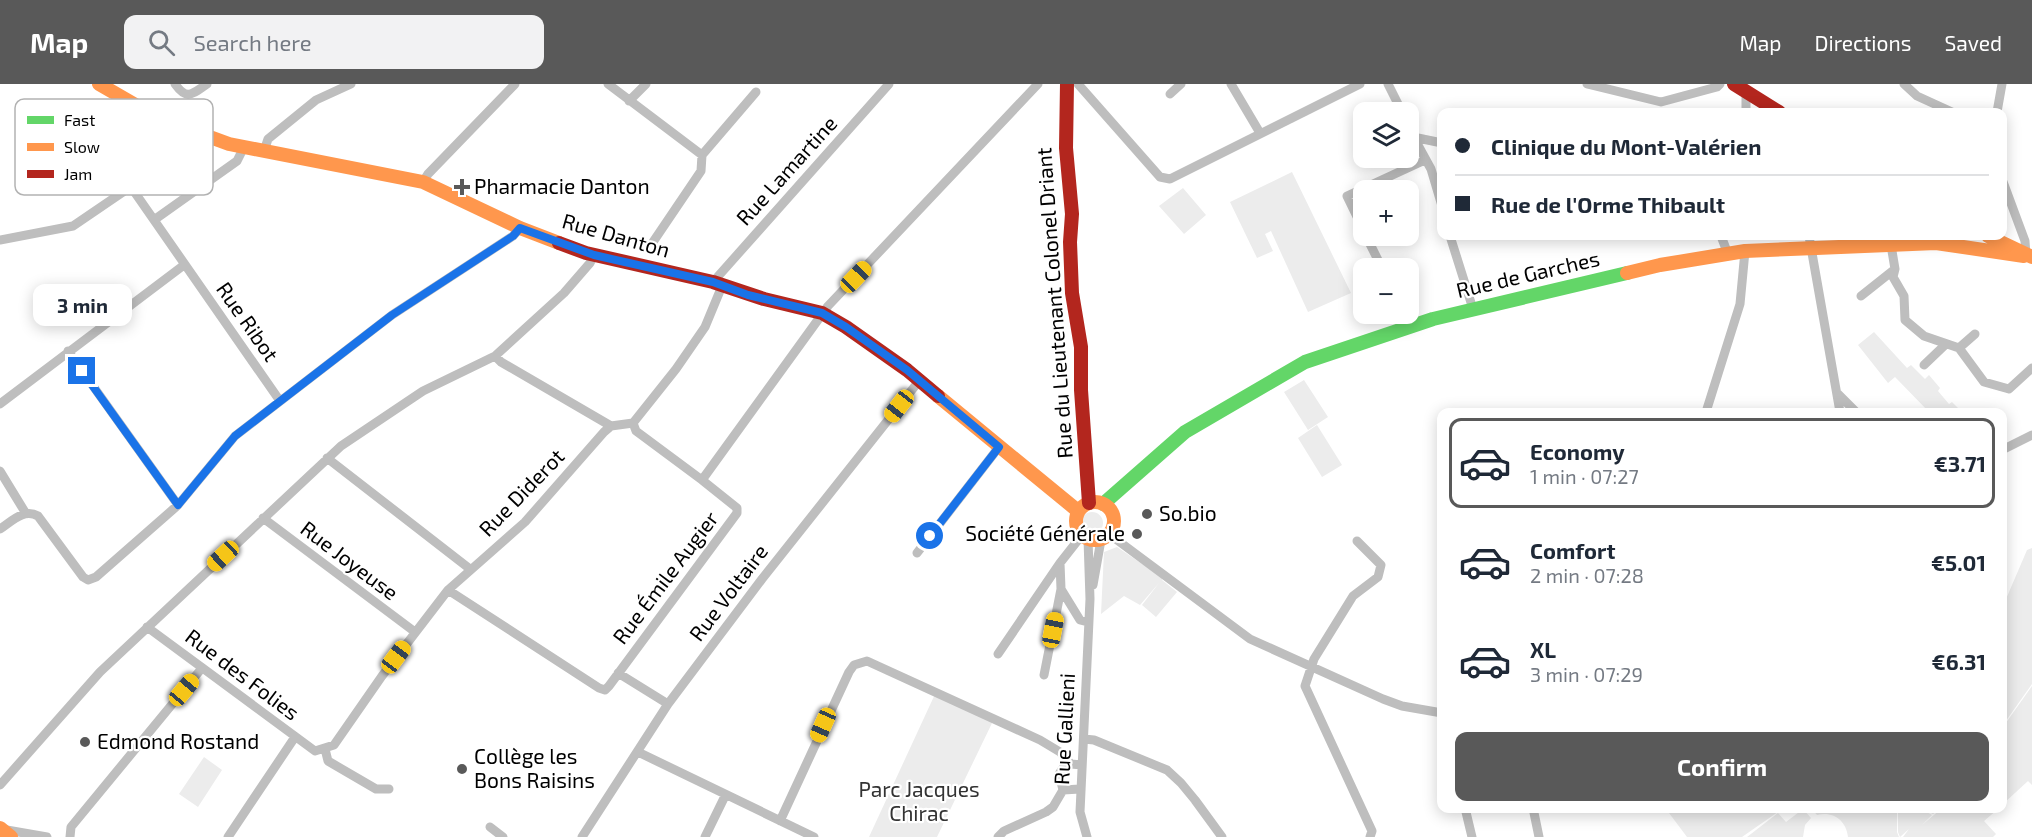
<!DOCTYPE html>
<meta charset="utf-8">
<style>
body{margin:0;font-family:"Exo 2",sans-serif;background:#f2f2f3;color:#1f2937;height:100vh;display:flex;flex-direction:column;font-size:22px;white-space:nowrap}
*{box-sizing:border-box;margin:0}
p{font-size:20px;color:#747a83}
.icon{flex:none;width:33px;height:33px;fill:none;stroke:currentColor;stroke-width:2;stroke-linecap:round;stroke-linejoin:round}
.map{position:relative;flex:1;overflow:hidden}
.drawer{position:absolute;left:1437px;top:324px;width:570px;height:405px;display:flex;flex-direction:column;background:#fff;border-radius:12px;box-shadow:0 3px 15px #0003}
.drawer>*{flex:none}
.banner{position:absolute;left:1437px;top:24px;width:570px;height:132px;border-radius:12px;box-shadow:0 3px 15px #0003;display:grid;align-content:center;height:132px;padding:0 18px;background:#fff}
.controls{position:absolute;left:1353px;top:18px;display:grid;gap:12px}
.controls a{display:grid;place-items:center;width:66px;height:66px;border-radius:12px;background:#fff;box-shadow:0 3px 15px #0003;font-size:30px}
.end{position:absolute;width:27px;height:27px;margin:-14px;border:8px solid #1a73e8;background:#fff;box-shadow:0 0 0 3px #fff}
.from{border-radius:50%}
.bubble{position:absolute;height:42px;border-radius:12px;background:#fff;box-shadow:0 3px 15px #0003;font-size:20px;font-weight:700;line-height:42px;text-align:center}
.car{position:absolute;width:18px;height:36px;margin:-18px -9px;border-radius:8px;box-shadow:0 0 4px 2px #0007;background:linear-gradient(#f5c518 24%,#345 0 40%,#f5c518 0 76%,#345 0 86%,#f5c518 0)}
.banner b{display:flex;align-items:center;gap:21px;height:57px;font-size:22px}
.banner b+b{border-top:2px solid #e0e1e3}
.banner i{width:15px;height:15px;background:#1f2937}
ul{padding:10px 0 0;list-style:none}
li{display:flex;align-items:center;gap:18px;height:90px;margin:0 12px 9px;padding:0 6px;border:3px solid transparent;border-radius:12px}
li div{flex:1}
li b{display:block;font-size:22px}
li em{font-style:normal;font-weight:700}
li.selected{border-color:#595959}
li>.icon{width:54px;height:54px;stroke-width:1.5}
.primary-button{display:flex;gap:12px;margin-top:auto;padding:12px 18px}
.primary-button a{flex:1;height:69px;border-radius:12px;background:#595959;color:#fff;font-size:24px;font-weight:700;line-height:69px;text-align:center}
header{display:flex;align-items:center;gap:36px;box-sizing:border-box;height:84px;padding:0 30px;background:#595959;color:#fff}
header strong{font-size:28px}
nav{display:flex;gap:33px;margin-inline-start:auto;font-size:21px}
.search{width:420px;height:54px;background:#f2f2f3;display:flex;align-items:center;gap:15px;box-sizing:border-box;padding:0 21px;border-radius:12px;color:#747a83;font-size:22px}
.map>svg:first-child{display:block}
.green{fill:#ececec}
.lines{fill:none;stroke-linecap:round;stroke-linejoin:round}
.street{stroke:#bebebe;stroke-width:9}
.fast{stroke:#63d668;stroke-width:14}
.slow{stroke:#ff974d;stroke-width:14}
.jam{stroke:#b3261e;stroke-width:14}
.route{stroke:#1a73e8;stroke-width:8}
.poi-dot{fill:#595959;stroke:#fff;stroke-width:2}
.labels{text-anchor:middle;stroke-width:4.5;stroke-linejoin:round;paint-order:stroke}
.street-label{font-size:21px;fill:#000;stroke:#fff}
.poi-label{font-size:21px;fill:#000;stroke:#fff;text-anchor:start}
.park-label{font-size:21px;fill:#333;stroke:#fff}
.key{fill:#fff;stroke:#b2b2b2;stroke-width:1.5}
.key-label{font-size:16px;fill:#000}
</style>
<header>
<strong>Map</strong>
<div class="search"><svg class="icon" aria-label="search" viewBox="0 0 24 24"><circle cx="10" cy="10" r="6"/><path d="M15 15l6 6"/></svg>Search here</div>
<nav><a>Map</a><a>Directions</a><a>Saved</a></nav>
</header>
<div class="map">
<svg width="2032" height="753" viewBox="0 0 2032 753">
<rect width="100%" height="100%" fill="#fff"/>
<path class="green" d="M 1292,88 L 1351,209 L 1308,228 L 1271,147 L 1265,150 L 1273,167 L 1257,174 L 1230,118 Z
M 1183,104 L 1206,131 L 1184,150 L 1159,122 Z
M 1874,248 L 1907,284 L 1911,281 L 1925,295 L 1929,291 L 1940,304 L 1938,307 L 1949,320 L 1952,318 L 1962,328 L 1929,328 L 1895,293 L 1888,299 L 1858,261 Z
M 1304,296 L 1328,333 L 1308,346 L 1284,308 Z
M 1317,341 L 1342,381 L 1322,393 L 1298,354 Z
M1081 439a11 11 0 1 1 22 0a11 11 0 1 1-22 0Z
M 1117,463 L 1163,494 L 1162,496 L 1177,508 L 1156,533 L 1142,521 L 1159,499 L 1140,521 L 1124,512 L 1101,530 L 1104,468 Z
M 2032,464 L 2032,600 L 2003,641 L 2003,522 L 2027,466 Z
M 2032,602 L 2032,701 L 2028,697 L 2003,720 L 2003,643 Z
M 936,608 L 994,635 L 937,753 L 869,753 Z
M 204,673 L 222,686 L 198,723 L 179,710 Z
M 1666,725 L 1782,725 L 1742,753 L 1687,753 Z
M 1803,725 L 1811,734 L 1805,741 L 1803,753 L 1747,753 L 1778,729 L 1786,738 Z
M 1812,725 L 1939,725 L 1933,730 L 1926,726 L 1913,726 L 1925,727 L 1932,731 L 1922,741 L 1941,725 L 1998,725 L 1984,737 L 1996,750 L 1993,753 L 1903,753 L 1909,745 L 1900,753 L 1898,748 L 1898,727 L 1908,726 L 1899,725 L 1897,727 L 1897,748 L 1899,753 L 1848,753 C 1846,736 1833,727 1817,731 Z"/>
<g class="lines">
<path class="street" d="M 175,0 C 187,17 192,10 207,0
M 608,0 L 702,71 L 701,87 L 653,158
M 1078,0 L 1160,93 L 1170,95 L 1360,0
M 1231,0 L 1260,49
M 1388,0 L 1402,28
M 1587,0 L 1661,18 L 1717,3 L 1720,0
M 1904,0 L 1917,12 L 1952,28
M 1170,10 L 1181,0
M 629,17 L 646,0
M 1746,28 L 1746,9
M 1997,28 L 2002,0
M 1408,43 L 1431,85 L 1442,122
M 1413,53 L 1442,59
M 264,67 L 268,55 L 316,16 L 351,0
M 702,71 L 756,8
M 2002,95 L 2025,157 L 2026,172
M 423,98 L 428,90 L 515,0
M 131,103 L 280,317
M 154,136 L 237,77 L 244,63
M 1364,147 L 1347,112 L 1425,76
M 1366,152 L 1382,184
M 1450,152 L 1473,225
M 1721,152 L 1728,170
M 1809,152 L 1840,328
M 0,156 L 73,142 L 189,63 L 193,59 L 197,49
M 1891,161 L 1895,185 L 1893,193 L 1904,212 L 1905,236 L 1924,252 L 1959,264 L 1984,298 L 2009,305 L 2032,284
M 713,198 L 889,0
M 1861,212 L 1895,185
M 1403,230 L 1409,242
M 1959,264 L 1975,250
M 68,267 L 178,421
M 495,272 L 501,278 L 611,342
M 1924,281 L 1946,260
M 1838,310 L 1856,328
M 0,320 L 184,181
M 1706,328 L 1740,220 L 1745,167
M 633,339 L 636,347 L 702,396
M 2002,366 L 2032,351
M 327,374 L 470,485
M 0,387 L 25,428
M 263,434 L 415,548
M 0,445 C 12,437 24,424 38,432 L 83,493 L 88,496 L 96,493 L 178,421 L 235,352 L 392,231 L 513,152 L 520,144
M 1109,450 L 1250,555 L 1383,615 L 1402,622 L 1442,629
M 1357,457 L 1381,481 L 1378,493 L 1353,512 L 1314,575 L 1305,602 L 1372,747 L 1370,753
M 917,469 L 999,363
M 1093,501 L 1101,456
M 1061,505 L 1080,536 L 1088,538
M 448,506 L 599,604 L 605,606 L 609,602 L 737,429 L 737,424 L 702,396 L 828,222 L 1038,0
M 147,543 L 315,667 L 334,661 L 382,592 L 448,506 L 525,438 L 604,348 L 611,342 L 633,339 L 676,285 L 705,243 L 722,202
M 998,570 L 1060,479 L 1082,451
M 618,589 L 668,620
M 1044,591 L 1061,505 L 1060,479
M 1084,655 L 1094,656 L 1167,686 L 1181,699 L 1195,716 L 1222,753
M 325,665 L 328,677 L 376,705 L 389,705
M 638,668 L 814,753
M 0,701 L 100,588 L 341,362 L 423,307 L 495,272 L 564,209 L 590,179 L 594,171
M 1063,706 L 1059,690 L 1067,678
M 1465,724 L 1472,753
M 1533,724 L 1539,753
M 780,737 L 849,588 L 854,581 L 867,577 L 1040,656 L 1060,668 L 1071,680 L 1082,681
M 490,743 L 503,753
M 1,745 L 47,753
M 70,753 L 71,743 L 202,584
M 228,753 L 295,653
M 582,753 L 668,620 L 762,495 L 919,297
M 705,753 L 725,712
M 998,753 L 1004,747 L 1046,728 L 1053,723 L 1063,706 L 1080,705
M 1087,753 L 1080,728 L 1090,515 L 1088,455"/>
<path class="fast" d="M 1103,420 L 1185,348 L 1305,278 L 1433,235 L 1627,189"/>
<path class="slow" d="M 99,0 L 158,34 L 229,60 L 423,98 L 520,144 L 559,159
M 1988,152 L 2032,173
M 1627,189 L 1660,181 L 1745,167 L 1936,159 L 2024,172
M 938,312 L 1078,427
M1076 437a19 19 0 1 1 38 0a19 19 0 1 1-38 0Z
M 0,744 L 11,753"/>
<path class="jam" d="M 1067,0 L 1066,64 L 1072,130 L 1070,158 L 1072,209 L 1081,263 L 1081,306 L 1089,419
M 1734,0 L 1779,28
M 559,159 L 586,169 L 713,198 L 764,215 L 822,229 L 846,243 L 907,286 L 938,312"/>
</g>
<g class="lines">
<path class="route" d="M 82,287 L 178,421 L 235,352 L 392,231 L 513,152 L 520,144 L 594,171 L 713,198 L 748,211 L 822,229 L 846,243 L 907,286 L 999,363 L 930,452"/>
</g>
<g class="poi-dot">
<path d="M459 94h6v6h6v6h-6v6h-6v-6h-6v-6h6z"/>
<circle cx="1147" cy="430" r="6"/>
<circle cx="1137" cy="450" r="6"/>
<circle cx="85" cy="658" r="6"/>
<circle cx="462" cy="685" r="6"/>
</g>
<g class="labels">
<g class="street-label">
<text transform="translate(787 87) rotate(-48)" y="7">Rue Lamartine</text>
<text transform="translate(616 152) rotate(16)" y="7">Rue Danton</text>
<text transform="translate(1528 191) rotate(-13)" y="7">Rue de Garches</text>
<text transform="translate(1055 219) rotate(-94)" y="7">Rue du Lieutenant Colonel Driant</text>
<text transform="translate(247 238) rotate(55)" y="7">Rue Ribot</text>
<text transform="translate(522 409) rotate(-46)" y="7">Rue Diderot</text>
<text transform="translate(349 477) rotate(37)" y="7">Rue Joyeuse</text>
<text transform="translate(666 494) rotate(-53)" y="7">Rue Émile Augier</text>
<text transform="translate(729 509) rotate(-53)" y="7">Rue Voltaire</text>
<text transform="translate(242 591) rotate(37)" y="7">Rue des Folies</text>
<text transform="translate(1065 645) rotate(-87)" y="7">Rue Gallieni</text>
</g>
<g class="poi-label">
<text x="474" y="110">Pharmacie Danton</text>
<text x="1159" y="437">So.bio</text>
<text x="1125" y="457" text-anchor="end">Société Générale</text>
<text x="97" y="665">Edmond Rostand</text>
<text x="474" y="680">Collège les<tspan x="474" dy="24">Bons Raisins</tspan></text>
</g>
<g class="park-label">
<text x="919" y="713">Parc Jacques<tspan x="919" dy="24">Chirac</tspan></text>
</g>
</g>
<rect x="15" y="15" width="198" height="96" rx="9" class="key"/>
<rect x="27" y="32" width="27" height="8" fill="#63d668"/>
<rect x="27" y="59" width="27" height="8" fill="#ff974d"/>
<rect x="27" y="86" width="27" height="8" fill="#b3261e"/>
<g class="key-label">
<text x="64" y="42">Fast</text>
<text x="64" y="69">Slow</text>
<text x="64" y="96">Jam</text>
</g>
</svg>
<div class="controls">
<a><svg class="icon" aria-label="layers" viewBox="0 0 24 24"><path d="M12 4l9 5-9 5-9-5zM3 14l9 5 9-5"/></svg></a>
<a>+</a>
<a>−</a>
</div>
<i class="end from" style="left:930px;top:452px"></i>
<i class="end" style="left:82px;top:287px"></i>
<div class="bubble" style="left:33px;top:200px;width:99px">3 min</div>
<i class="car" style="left:856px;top:193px;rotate:44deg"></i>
<i class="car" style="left:899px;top:322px;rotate:218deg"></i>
<i class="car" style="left:223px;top:472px;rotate:227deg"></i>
<i class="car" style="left:1053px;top:546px;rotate:11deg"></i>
<i class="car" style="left:396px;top:573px;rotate:37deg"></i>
<i class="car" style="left:184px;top:606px;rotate:40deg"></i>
<i class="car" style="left:823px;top:641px;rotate:204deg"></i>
<div class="banner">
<b><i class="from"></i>Clinique du Mont-Valérien</b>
<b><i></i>Rue de l'Orme Thibault</b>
</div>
<section class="drawer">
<ul>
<li class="selected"><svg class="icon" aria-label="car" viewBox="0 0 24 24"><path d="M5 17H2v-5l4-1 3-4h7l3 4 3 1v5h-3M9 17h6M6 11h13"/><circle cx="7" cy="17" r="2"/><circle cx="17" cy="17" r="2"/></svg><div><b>Economy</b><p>1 min · 07:27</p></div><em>€3.71</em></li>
<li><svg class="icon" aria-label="car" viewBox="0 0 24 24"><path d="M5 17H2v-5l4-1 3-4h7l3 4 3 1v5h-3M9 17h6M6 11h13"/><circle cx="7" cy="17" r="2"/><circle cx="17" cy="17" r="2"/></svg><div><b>Comfort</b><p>2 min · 07:28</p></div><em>€5.01</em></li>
<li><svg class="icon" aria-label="car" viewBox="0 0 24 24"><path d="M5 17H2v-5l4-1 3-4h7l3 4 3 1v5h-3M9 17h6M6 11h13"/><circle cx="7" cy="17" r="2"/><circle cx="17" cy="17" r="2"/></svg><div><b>XL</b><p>3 min · 07:29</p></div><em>€6.31</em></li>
</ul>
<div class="primary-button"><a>Confirm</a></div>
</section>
</div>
